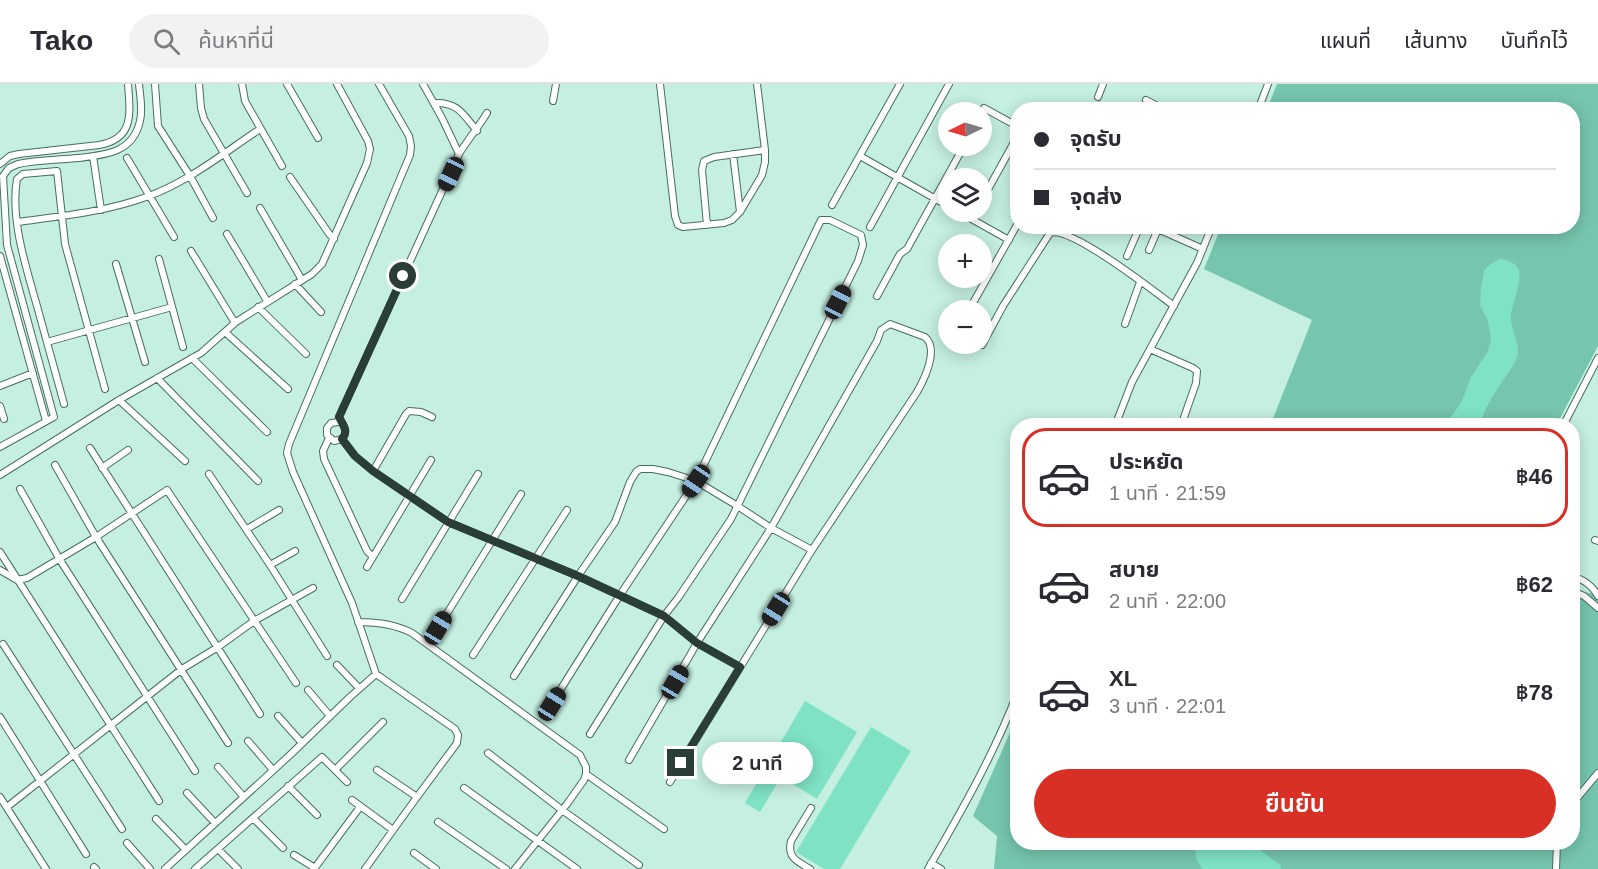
<!DOCTYPE html>
<html lang="th">
<meta charset="utf-8">
<style>
body{margin:0;font-family:Arial,"Noto Sans Thai",sans-serif;background:#f2f2f3;color:#2b2b33;height:100vh;display:flex;flex-direction:column;font-size:22px;white-space:nowrap}
*{box-sizing:border-box;margin:0}
p{font-size:20px;color:#7c7c81}
.icon{flex:none;width:33px;height:33px;fill:none;stroke:currentColor;stroke-width:2;stroke-linecap:round;stroke-linejoin:round}
.map{position:relative;flex:1;overflow:hidden}
.panel{position:absolute;left:1010px;top:334px;width:570px;height:432px;display:flex;flex-direction:column;background:#fff;border-radius:24px;box-shadow:0 3px 15px #0003}
.panel>*{flex:none}
.top-card{position:absolute;left:1010px;top:18px;width:570px;height:132px;border-radius:24px;box-shadow:0 3px 15px #0003;display:grid;align-content:center;height:132px;padding:0 24px;background:#fff}
.needle{width:39px;rotate:265deg}
.controls{position:absolute;left:938px;top:18px;display:grid;gap:12px}
.controls a{display:grid;place-items:center;width:54px;height:54px;border-radius:50%;background:#fff;box-shadow:0 3px 15px #0003;font-size:30px}
.end{position:absolute;width:27px;height:27px;margin:-14px;border:8px solid #2b3d37;background:#fff;box-shadow:0 0 0 3px #fff}
.from{border-radius:50%}
.bubble{position:absolute;height:42px;border-radius:21px;background:#fff;box-shadow:0 3px 15px #0003;font-size:20px;font-weight:600;line-height:42px;text-align:center}
.car{position:absolute;width:18px;height:36px;margin:-18px -9px;border-radius:8px;box-shadow:0 0 4px 2px #0007;background:linear-gradient(#222 24%,#8ab4d8 0 40%,#222 0 76%,#8ab4d8 0 86%,#222 0)}
.top-card b{display:flex;align-items:center;gap:21px;height:57px;font-size:22px}
.top-card b+b{border-top:2px solid #e1e1e2}
.top-card i{width:15px;height:15px;background:#2b2b33}
ul{padding:10px 0 0;list-style:none}
li{display:flex;align-items:center;gap:18px;height:99px;margin:0 12px 9px;padding:0 12px;border:3px solid transparent;border-radius:24px}
li div{flex:1}
li b{display:block;font-size:22px}
li em{font-style:normal;font-weight:600}
li.on{border-color:#d93025}
li>.icon{width:54px;height:54px;stroke-width:1.5}
.action{display:flex;gap:12px;margin-top:auto;padding:12px 24px}
.action a{flex:1;height:69px;border-radius:36px;background:#d93025;color:#fff;font-size:24px;font-weight:600;line-height:69px;text-align:center}
header{display:flex;align-items:center;gap:36px;box-sizing:border-box;height:84px;padding:0 30px;background:#fff;border-bottom:2px solid #e1e1e2}
header strong{font-size:28px}
nav{display:flex;gap:33px;margin-inline-start:auto;font-size:21px}
.search{width:420px;height:54px;background:#f2f2f3;display:flex;align-items:center;gap:15px;box-sizing:border-box;padding:0 21px;border-radius:33px;color:#7c7c81;font-size:22px}
.map>svg:first-child{display:block}
.green{fill:#76c5ae}
.water{fill:#7fe2c5}
.lines{fill:none;stroke-linecap:round;stroke-linejoin:round}
.street-casing{stroke:#466e62;stroke-width:8}
.street{stroke:#fff;stroke-width:6}
.route{stroke:#2b3d37;stroke-width:8}
</style>
<header>
<strong>Tako</strong>
<div class="search"><svg class="icon" aria-label="search" viewBox="0 0 24 24"><circle cx="10" cy="10" r="6"/><path d="M15 15l6 6"/></svg>ค้นหาที่นี่</div>
<nav><a>แผนที่</a><a>เส้นทาง</a><a>บันทึกไว้</a></nav>
</header>
<div class="map">
<svg width="1598" height="785" viewBox="0 0 1598 785">
<rect width="100%" height="100%" fill="#c4efe1"/>
<path class="green" d="M 1277,0 L 1598,0 L 1598,262 L 1556,342 L 1270,342 L 1312,236 L 1204,185 L 1221,143 L 1572,142 L 1572,26 L 1267,25 Z
M 1572,507 L 1598,510 L 1598,785 L 994,785 L 997,752 L 973,732 L 1017,633 L 1017,759 L 1572,759 Z"/>
<path class="water" d="M 1500,175 C 1508,176 1517,179 1519,187 C 1522,198 1512,219 1511,232 C 1510,246 1521,259 1517,273 C 1513,284 1504,294 1498,304 C 1490,315 1483,329 1480,342 L 1444,342 L 1461,319 L 1471,293 L 1487,269 L 1491,257 L 1490,249 L 1488,237 L 1480,221 L 1481,204 L 1484,187 L 1489,181 Z
M 805,617 L 857,648 L 817,715 L 781,693 L 760,728 L 745,719 Z
M 871,643 L 911,667 L 840,785 L 824,785 L 796,768 Z
M 1195,759 L 1256,759 L 1256,763 L 1280,781 L 1281,785 L 1202,785 L 1196,774 Z"/>
<g class="lines">
<defs>
<path id="street" d="M 155,0 L 158,42 L 190,92 L 213,134
M 199,0 L 201,24 L 204,35 L 247,109
M 242,0 L 245,17 L 282,82
M 287,0 L 318,54
M 660,0 L 675,132 L 678,141 L 683,143 L 724,139 L 732,136 L 740,128 L 762,91 L 765,78 L 765,66 L 757,0
M 1098,13 L 1103,0
M 1146,16 L 1165,26
M 553,17 L 556,0
M 434,19 C 458,18 463,30 477,47
M 1258,26 L 1268,0
M 981,30 L 984,24 L 1017,42
M 459,70 C 468,55 478,44 487,29
M 733,70 L 740,128
M 93,72 L 101,126
M 860,72 L 948,122
M 127,74 L 174,153
M 0,80 L 10,72 L 19,70 L 99,61 C 135,55 130,28 128,0
M 290,93 L 330,151 L 334,155
M 981,118 L 1017,53
M 832,121 L 900,0
M 260,124 L 302,196
M 959,128 L 1009,156
M 17,138 C 62,132 106,128 149,112 C 189,97 224,69 260,45
M 707,141 L 702,86 L 704,77 L 714,73 L 765,66
M 1151,142 L 1203,165
M 870,143 L 949,0
M 227,150 L 267,217
M 1149,166 L 1158,145
M 191,167 L 235,239
M 0,172 L 46,337
M 1127,172 L 1140,142
M 159,175 L 183,263
M 116,180 L 145,278
M 295,200 L 321,228
M 877,212 L 900,170 L 907,165 L 964,62
M 258,223 L 306,270
M 969,226 L 1017,141
M 1125,240 L 1140,198
M 225,248 L 288,305
M 47,258 L 172,223
M 982,261 L 1003,222 L 1050,149 C 1070,141 1155,208 1174,222
M 1150,265 L 1193,284 L 1197,287 L 1196,299 L 1181,342
M 192,274 L 267,348
M 157,294 L 258,397
M 0,302 L 33,289
M 119,316 L 185,377
M 64,320 C 55,287 46,255 37,222 C 26,183 10,135 17,95 L 23,90 L 57,87 L 65,160 L 105,305
M 0,322 L 4,335
M 339,333 L 459,70 L 442,34 L 423,0
M 339,333 C 343,341 349,347 342,355 L 334,357 L 327,351 L 327,344 L 331,339 L 338,338 Z
M 1115,342 L 1132,298 L 1197,179 L 1212,142
M 1563,342 L 1598,274
M 329,354 L 323,367 L 324,375 L 367,467 L 373,473
M 342,355 L 355,372 L 373,387 L 448,438 L 578,492 L 664,532 L 697,559 L 740,583
M 0,363 L 54,333 L 7,161 L 3,92 L 9,84 L 18,80 C 37,76 58,76 78,74 C 105,71 133,69 140,37 C 143,25 140,12 139,0
M 90,364 L 260,630
M 55,381 L 96,453 L 228,659
M 102,384 L 128,366
M 373,387 L 406,330 L 409,327 L 421,328 L 432,333
M 209,390 L 270,481 L 327,572
M 0,391 L 119,316 L 201,269 L 236,238 L 312,190 L 322,180 L 367,79 L 370,65 L 368,57 L 337,0
M 20,405 L 60,476 L 195,687
M 247,445 L 279,426
M 1595,456 L 1598,457
M 0,468 L 159,717
M 270,481 L 295,467
M 367,483 L 431,376
M 0,486 L 17,496 L 27,494 L 96,453 L 167,406 L 296,599
M 1572,492 C 1584,496 1592,501 1598,512
M 1572,507 L 1584,512 L 1598,524
M 402,515 L 478,390
M 358,538 C 377,538 395,540 412,549 L 580,671 L 586,683 L 586,690 L 584,696 L 567,720 L 515,785
M 438,544 L 521,410
M 3,560 L 122,745
M 473,571 L 567,426
M 337,581 L 359,604
M 514,592 L 578,492 L 615,438 L 630,398 L 636,388 L 640,385 L 653,385 L 668,388 L 696,397 L 736,421 L 771,444 L 812,466
M 308,606 L 330,632
M 552,619 L 620,511 L 696,397 L 821,136 L 830,136 L 861,151 L 863,161 L 858,177 L 731,435 L 678,514 L 664,532 L 590,650
M 278,632 L 302,659
M 0,633 L 86,770
M 248,657 L 273,686
M 488,669 L 562,726 L 639,781
M 629,676 L 697,559 L 771,444 L 877,257 L 881,246 L 890,240 L 925,253 C 939,265 925,294 917,308 L 812,466 L 670,698
M 218,683 L 243,712
M 335,686 L 383,638
M 377,686 L 417,713
M 586,690 L 664,745
M 288,702 L 317,731
M 464,704 L 577,785
M 187,709 L 215,739
M 0,713 L 46,785
M 352,716 L 393,746
M 1572,720 L 1598,689
M 7,723 L 182,585 L 218,563 L 254,537 L 313,504
M 253,734 L 283,764
M 156,735 L 186,766
M 438,738 L 506,785
M 127,759 L 150,785
M 218,765 L 238,785
M 414,769 L 436,785
M 294,771 L 315,784
M 931,779 L 941,785
M 94,783 L 96,785
M 165,785 L 290,671 L 350,613 L 376,590
M 195,785 L 322,673 L 347,698
M 314,785 L 360,723
M 365,785 L 417,713 L 457,659 L 458,651 L 455,645 L 376,590 L 352,519 L 293,388 L 287,369 L 289,360 L 410,71 L 411,62 L 409,52 L 379,0
M 810,785 C 797,777 787,774 791,757 L 811,724
M 928,785 C 961,728 993,672 1017,610
M 1556,785 L 1557,759"/>
</defs>
<use href="#street" class="street-casing"/>
<use href="#street" class="street"/>
</g>
<g class="lines">
<path class="route" d="M 403,192 L 339,333 C 343,341 349,347 342,355 L 355,372 L 373,387 L 448,438 L 578,492 L 664,532 L 697,559 L 740,583 L 681,679"/>
</g>
</svg>
<div class="controls">
<a><svg class="needle" viewBox="-14 -14 28 28"><path d="M0-13l5 13h-10z" fill="#e53935"/><path d="M0 13l5-13h-10z" fill="#7c7c81"/></svg></a>
<a><svg class="icon" aria-label="layers" viewBox="0 0 24 24"><path d="M12 4l9 5-9 5-9-5zM3 14l9 5 9-5"/></svg></a>
<a>+</a>
<a>−</a>
</div>
<i class="end from" style="left:403px;top:192px"></i>
<i class="end" style="left:681px;top:679px"></i>
<div class="bubble" style="left:702px;top:658px;width:111px">2 นาที</div>
<i class="car" style="left:451px;top:90px;rotate:205deg"></i>
<i class="car" style="left:838px;top:218px;rotate:27deg"></i>
<i class="car" style="left:696px;top:397px;rotate:214deg"></i>
<i class="car" style="left:776px;top:525px;rotate:212deg"></i>
<i class="car" style="left:438px;top:544px;rotate:31deg"></i>
<i class="car" style="left:675px;top:598px;rotate:30deg"></i>
<i class="car" style="left:552px;top:620px;rotate:32deg"></i>
<div class="top-card">
<b><i class="from"></i>จุดรับ</b>
<b><i></i>จุดส่ง</b>
</div>
<section class="panel">
<ul>
<li class="on"><svg class="icon" aria-label="car" viewBox="0 0 24 24"><path d="M5 17H2v-5l4-1 3-4h7l3 4 3 1v5h-3M9 17h6M6 11h13"/><circle cx="7" cy="17" r="2"/><circle cx="17" cy="17" r="2"/></svg><div><b>ประหยัด</b><p>1 นาที · 21:59</p></div><em>฿46</em></li>
<li><svg class="icon" aria-label="car" viewBox="0 0 24 24"><path d="M5 17H2v-5l4-1 3-4h7l3 4 3 1v5h-3M9 17h6M6 11h13"/><circle cx="7" cy="17" r="2"/><circle cx="17" cy="17" r="2"/></svg><div><b>สบาย</b><p>2 นาที · 22:00</p></div><em>฿62</em></li>
<li><svg class="icon" aria-label="car" viewBox="0 0 24 24"><path d="M5 17H2v-5l4-1 3-4h7l3 4 3 1v5h-3M9 17h6M6 11h13"/><circle cx="7" cy="17" r="2"/><circle cx="17" cy="17" r="2"/></svg><div><b>XL</b><p>3 นาที · 22:01</p></div><em>฿78</em></li>
</ul>
<div class="action"><a>ยืนยัน</a></div>
</section>
</div>
